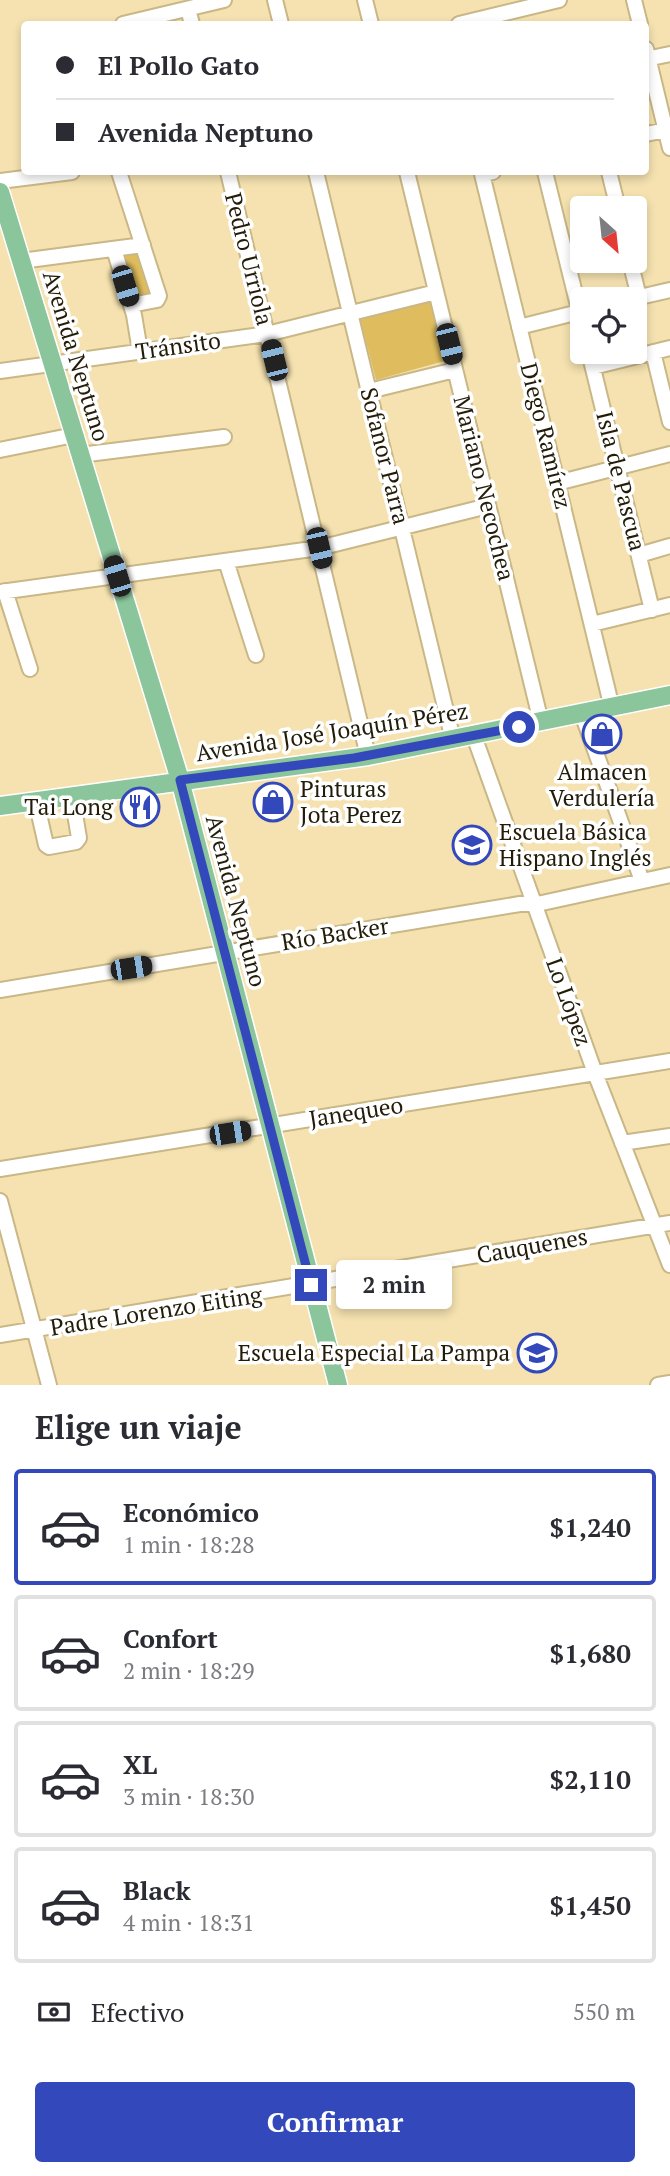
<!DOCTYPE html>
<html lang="es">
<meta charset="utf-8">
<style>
body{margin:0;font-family:"PT Serif",serif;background:#f2f2f3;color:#2b2b33;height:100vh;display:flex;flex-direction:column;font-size:26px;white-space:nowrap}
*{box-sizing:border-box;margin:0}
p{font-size:23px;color:#7c7c81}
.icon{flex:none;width:38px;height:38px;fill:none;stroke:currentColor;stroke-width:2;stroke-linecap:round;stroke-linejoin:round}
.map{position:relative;height:1385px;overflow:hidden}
.drawer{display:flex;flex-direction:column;background:#fff;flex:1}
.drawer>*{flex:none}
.banner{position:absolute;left:21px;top:21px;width:628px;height:154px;border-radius:7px;box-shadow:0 4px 10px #0003;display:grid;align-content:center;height:154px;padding:0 35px;background:#fff}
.needle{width:46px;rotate:153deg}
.tools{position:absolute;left:570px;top:196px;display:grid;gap:14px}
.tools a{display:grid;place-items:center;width:77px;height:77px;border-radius:7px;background:#fff;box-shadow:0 4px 10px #0003;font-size:35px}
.end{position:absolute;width:32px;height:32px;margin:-16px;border:9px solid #3348ba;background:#fff;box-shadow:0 0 0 4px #fff}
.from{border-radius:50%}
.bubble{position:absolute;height:49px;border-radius:7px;background:#fff;box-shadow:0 4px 10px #0003;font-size:23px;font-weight:600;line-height:49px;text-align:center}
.car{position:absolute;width:21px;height:42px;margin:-21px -10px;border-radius:9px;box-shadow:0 0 5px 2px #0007;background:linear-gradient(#222 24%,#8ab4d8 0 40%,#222 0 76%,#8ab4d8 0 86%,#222 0)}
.banner b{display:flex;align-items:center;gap:24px;height:66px;font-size:26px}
.banner b+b{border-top:2px solid #e1e1e2}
.banner i{width:18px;height:18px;background:#2b2b33}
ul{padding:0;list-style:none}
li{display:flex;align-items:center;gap:21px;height:116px;margin:0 14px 10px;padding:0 21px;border:4px solid #e1e1e2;border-radius:7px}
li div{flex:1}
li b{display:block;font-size:26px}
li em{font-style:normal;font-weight:600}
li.on{border-color:#3348ba}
li>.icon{width:63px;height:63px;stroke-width:1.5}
h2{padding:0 35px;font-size:32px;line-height:84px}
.pay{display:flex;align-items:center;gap:18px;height:77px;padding:0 35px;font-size:26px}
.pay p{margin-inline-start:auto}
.action{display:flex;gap:14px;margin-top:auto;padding:14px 35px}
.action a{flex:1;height:80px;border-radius:7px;background:#3348ba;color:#fff;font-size:28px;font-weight:600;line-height:80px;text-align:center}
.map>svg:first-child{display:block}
.green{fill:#dfbd5e}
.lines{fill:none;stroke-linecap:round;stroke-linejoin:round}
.minor-casing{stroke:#c9b786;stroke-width:18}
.major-casing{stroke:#fff;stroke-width:21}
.minor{stroke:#fff;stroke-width:14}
.major{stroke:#8ac59b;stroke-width:18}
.route{stroke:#3348ba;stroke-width:9}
.labels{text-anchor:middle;stroke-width:7;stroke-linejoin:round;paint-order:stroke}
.street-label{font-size:23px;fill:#231c09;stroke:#fff}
.poi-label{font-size:23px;fill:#231c09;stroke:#fff;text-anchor:start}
</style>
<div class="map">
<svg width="670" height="1385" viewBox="0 0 670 1385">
<rect width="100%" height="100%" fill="#f5e2b0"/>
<path class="green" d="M 142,249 L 156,295 L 135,300 L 121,252 Z
M 432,298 L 448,360 L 376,380 L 359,315 Z"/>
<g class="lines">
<defs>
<path id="minor" d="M 275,0 L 281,24
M 365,0 L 371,24
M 634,0 L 640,24
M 188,9 L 192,24
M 123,24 L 224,0
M 459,24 L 559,0
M 646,49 L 670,148
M 646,59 L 670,54
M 646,134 L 666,130
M 119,172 L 159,296 L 157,300 L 131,305
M 228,172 L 368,756
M 316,172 L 453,740
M 407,172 L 541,722
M 493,172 L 482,174 L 612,708
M 545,172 L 583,326
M 609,172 L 618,208
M 0,181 L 72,172
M 114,249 L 134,315 L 140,351
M 21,261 L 143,245
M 630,261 L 639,297
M 631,299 L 670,290
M 519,327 L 583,311
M 589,352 L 652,610
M 653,352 L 670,422
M 593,367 L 670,348
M 0,371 L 267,334 L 436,292
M 369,391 L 455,370
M 0,450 L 74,435
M 80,455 L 224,437
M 557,483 L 670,454
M 639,555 L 670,546
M 226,561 L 256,655
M 5,591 L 30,669
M 0,592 L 319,548 L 488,506
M 592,624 L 670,605
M 582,714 L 642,881
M 474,736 L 595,1073 L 670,1265
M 36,801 L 46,845 L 49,847 L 76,842 L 79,838 L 72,796
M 0,990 L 520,904 L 542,903 L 670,875
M 622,1143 L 670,1136
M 0,1169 L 670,1061
M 0,1201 L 49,1385
M 0,1335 L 670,1223
M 658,1385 L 670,1383"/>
<path id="major" d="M 0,192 L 180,780 L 338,1385
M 0,806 L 368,756 L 670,695"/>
</defs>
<use href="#minor" class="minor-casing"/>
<use href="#major" class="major-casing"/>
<use href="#minor" class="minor"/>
<use href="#major" class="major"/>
</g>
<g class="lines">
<path class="route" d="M 311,1285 L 180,780 L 354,758 L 519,727"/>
</g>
<defs>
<symbol id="shop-ring" viewBox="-11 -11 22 22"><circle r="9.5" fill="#fff" stroke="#3348ba" stroke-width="1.5"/><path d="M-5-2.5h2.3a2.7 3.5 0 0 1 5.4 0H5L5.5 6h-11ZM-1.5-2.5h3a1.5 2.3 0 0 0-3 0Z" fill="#3348ba"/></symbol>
<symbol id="restaurant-ring" viewBox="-11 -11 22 22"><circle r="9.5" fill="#fff" stroke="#3348ba" stroke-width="1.5"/><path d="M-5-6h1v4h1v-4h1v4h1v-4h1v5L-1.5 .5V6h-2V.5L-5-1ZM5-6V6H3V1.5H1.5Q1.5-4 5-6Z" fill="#3348ba"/></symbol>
<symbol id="school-ring" viewBox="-11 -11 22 22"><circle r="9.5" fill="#fff" stroke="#3348ba" stroke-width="1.5"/><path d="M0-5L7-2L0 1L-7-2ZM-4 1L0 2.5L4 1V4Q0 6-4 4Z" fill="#3348ba"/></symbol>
</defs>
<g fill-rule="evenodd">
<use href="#shop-ring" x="580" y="712" width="44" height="44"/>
<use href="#shop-ring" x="251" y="780" width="44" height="44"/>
<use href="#restaurant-ring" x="118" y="785" width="44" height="44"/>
<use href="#school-ring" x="450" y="823" width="44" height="44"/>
<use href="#school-ring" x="515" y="1331" width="44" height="44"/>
</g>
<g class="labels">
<g class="street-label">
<text transform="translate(249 259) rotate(76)" y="8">Pedro Urriola</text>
<text transform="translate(178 346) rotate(-8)" y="8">Tránsito</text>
<text transform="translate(76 356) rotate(73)" y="8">Avenida Neptuno</text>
<text transform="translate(546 436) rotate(76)" y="8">Diego Ramírez</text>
<text transform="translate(385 456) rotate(76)" y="8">Sofanor Parra</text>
<text transform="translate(621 481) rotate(76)" y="8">Isla de Pascua</text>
<text transform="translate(484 488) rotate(76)" y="8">Mariano Necochea</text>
<text transform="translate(332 732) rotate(-9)" y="8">Avenida José Joaquín Pérez</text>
<text transform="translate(236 901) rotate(75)" y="8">Avenida Neptuno</text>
<text transform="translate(335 934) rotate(-9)" y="8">Río Backer</text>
<text transform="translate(569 1002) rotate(70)" y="8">Lo López</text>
<text transform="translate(356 1112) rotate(-9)" y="8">Janequeo</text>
<text transform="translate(532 1246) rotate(-10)" y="8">Cauquenes</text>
<text transform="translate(156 1311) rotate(-9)" y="8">Padre Lorenzo Eiting</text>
</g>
<g class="poi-label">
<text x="602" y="780" text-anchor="middle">Almacen<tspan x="602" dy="26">Verdulería</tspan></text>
<text x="300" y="797">Pinturas<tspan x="300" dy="26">Jota Perez</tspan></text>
<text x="113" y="815" text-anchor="end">Tai Long</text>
<text x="499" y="840">Escuela Básica<tspan x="499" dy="26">Hispano Inglés</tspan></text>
<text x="510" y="1361" text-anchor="end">Escuela Especial La Pampa</text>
</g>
</g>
</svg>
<div class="tools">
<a><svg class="needle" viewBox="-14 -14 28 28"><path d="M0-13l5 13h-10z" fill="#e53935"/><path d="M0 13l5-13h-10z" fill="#7c7c81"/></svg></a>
<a><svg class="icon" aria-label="locate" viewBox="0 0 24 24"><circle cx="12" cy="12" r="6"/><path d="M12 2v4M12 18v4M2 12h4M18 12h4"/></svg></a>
</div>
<i class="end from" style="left:519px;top:727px"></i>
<i class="end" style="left:311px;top:1285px"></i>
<div class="bubble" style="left:336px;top:1260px;width:116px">2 min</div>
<i class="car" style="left:125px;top:286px;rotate:163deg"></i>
<i class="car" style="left:449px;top:344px;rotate:166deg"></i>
<i class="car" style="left:274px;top:360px;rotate:346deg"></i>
<i class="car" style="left:319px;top:548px;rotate:167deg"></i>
<i class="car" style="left:117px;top:576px;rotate:343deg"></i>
<i class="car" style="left:131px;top:968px;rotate:81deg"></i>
<i class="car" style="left:230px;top:1133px;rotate:81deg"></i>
<div class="banner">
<b><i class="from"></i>El Pollo Gato</b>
<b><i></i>Avenida Neptuno</b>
</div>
</div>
<section class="drawer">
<h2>Elige un viaje</h2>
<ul>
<li class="on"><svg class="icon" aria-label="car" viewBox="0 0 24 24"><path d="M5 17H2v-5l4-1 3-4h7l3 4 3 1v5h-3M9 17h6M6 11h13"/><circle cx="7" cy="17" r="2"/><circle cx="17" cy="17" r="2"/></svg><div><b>Económico</b><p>1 min · 18:28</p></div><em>$1,240</em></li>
<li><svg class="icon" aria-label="car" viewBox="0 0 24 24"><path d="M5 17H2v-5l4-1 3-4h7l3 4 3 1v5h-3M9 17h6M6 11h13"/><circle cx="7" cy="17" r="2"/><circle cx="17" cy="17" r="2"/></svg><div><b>Confort</b><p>2 min · 18:29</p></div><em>$1,680</em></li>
<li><svg class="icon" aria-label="car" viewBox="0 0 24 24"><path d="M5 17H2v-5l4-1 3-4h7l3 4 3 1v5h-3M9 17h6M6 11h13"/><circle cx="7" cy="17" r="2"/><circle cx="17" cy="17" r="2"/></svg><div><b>XL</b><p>3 min · 18:30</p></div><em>$2,110</em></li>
<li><svg class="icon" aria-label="car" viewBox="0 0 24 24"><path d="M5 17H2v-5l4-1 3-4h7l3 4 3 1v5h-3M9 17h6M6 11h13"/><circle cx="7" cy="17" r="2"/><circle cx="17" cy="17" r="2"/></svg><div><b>Black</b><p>4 min · 18:31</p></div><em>$1,450</em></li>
</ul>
<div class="pay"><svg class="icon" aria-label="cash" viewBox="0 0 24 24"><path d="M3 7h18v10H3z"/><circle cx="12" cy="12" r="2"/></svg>Efectivo<p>550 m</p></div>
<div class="action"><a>Confirmar</a></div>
</section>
